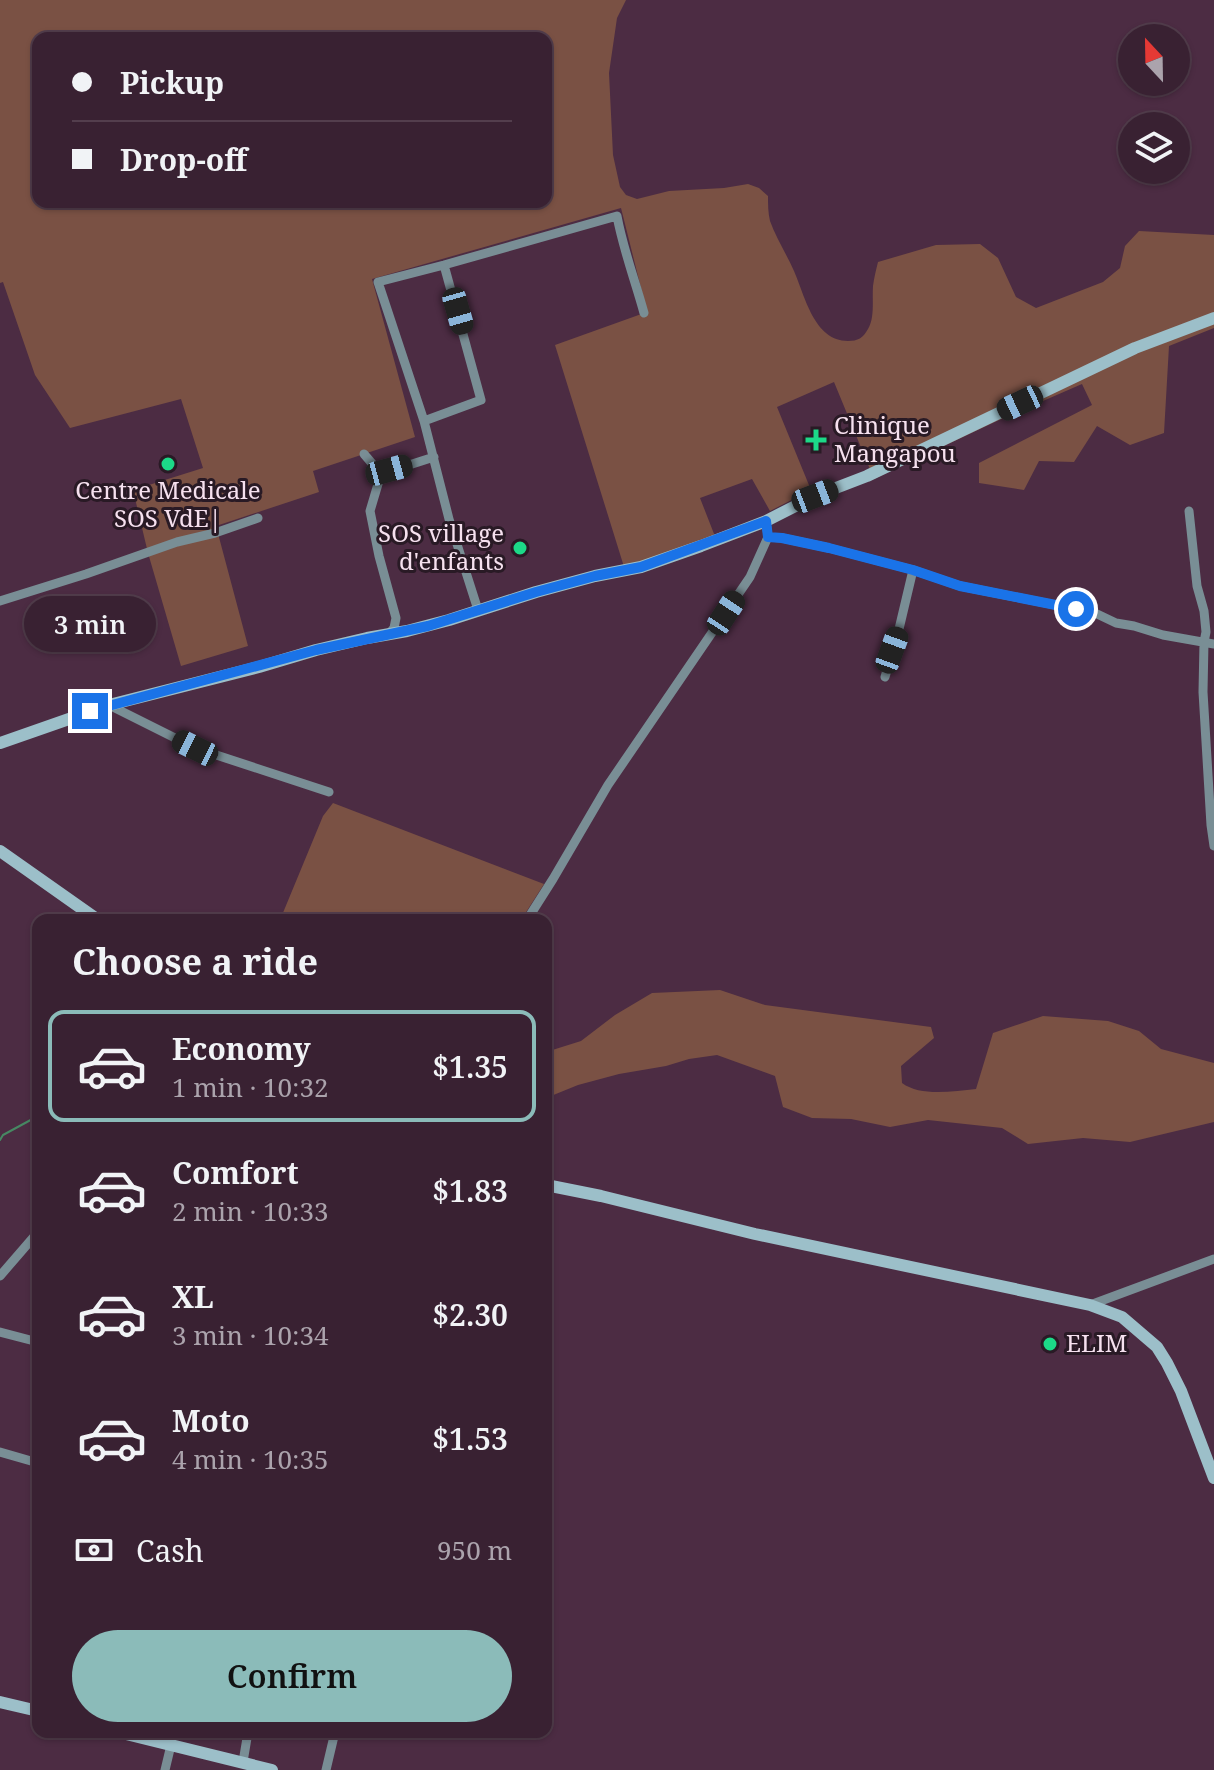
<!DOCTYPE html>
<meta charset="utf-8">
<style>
body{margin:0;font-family:"Noto Serif",serif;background:#442e3e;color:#f1f3f6;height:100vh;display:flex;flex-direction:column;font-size:30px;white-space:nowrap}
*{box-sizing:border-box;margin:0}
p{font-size:26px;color:#aba3ac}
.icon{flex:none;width:44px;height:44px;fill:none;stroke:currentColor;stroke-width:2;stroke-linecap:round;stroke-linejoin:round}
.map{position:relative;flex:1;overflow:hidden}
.drawer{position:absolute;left:32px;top:914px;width:520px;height:824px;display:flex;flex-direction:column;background:#392132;border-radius:16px;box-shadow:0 2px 6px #0004,0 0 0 2px #533e4d}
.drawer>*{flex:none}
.hud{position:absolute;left:32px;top:32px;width:520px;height:176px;border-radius:16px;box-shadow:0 2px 6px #0004,0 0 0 2px #533e4d;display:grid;align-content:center;height:176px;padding:0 40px;background:#392132}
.needle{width:52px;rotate:338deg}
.controls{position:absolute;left:1118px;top:24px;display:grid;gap:16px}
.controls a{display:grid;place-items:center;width:72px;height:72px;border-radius:50%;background:#392132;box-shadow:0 2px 6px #0004,0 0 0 2px #533e4d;font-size:40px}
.end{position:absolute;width:36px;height:36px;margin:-18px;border:10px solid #1a73e8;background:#fff;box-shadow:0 0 0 4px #fff}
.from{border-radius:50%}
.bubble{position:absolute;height:56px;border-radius:28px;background:#392132;box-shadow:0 2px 6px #0004,0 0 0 2px #533e4d;font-size:26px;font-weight:600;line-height:56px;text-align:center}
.car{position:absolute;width:24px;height:48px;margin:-24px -12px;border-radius:10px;box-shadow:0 0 6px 2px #0007;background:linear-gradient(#222 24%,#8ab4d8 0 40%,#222 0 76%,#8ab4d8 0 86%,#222 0)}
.hud b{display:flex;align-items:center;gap:28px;height:76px;font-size:30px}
.hud b+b{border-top:2px solid #533e4d}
.hud i{width:20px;height:20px;background:#f1f3f6}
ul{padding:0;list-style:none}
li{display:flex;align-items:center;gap:24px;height:112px;margin:0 16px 12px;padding:0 24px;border:4px solid transparent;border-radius:16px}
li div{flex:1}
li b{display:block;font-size:30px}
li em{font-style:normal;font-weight:600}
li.active{border-color:#8bbbb9}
li>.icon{width:72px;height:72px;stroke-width:1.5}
h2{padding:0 40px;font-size:36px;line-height:96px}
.pay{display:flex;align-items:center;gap:20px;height:88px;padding:0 40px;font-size:30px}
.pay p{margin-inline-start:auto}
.action{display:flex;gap:16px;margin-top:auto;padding:16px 40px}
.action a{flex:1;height:92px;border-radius:48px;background:#8bbbb9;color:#111;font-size:32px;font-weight:600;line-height:92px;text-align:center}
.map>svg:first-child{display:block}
.green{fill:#7a5144;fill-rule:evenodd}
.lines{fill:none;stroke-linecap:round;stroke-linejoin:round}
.stream{stroke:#478863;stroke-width:2}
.street{stroke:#798e95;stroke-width:9}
.secondary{stroke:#9cbfc9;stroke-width:12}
.route{stroke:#1a73e8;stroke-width:10}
.poi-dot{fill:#1cd988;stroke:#291a25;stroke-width:3}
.labels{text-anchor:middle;stroke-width:6;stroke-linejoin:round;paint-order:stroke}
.poi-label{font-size:24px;fill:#f6e1ef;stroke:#291a25;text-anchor:start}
</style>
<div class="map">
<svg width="1214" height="1770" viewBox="0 0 1214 1770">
<rect width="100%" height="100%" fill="#4c2c43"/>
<path class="green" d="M 0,0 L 626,0 L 617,18 L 609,73 L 613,155 L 620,187 L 626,195 L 637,199 L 669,191 L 724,188 L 748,184 L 759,188 L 768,196 C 768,204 768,213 770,221 C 776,238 787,255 794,271 C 805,296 814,341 848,341 C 858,341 863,338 868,329 C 875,317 872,300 873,286 C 874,278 876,270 878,262 L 936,245 L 980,244 L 998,258 L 1016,297 L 1036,308 L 1103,282 L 1120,268 L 1125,246 L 1139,231 L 1214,235 L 1214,328 L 1169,346 L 1164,433 L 1130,445 L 1097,426 L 1074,462 L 1039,461 L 1024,490 L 979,483 L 979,463 L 1092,405 L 1082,384 L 997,421 L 874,479 L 834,382 L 777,407 L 811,490 L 770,511 L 752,479 L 700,498 L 718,544 L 625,570 L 555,345 L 647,312 L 621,208 L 372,279 L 415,437 L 313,471 L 319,492 L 216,526 L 248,646 L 181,666 L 148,553 L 133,490 L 203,468 L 181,399 L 70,428 L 35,375 L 3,282 L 0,283 ZM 38,38 L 546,38 L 546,202 L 38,202 Z
M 333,803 L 544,884 L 521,920 L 280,920 L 323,816 Z
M 720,990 L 765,1005 L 931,1027 L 934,1038 L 901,1066 L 902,1083 C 921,1097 953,1091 976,1089 L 993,1033 L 1043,1016 L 1108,1021 L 1139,1031 L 1161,1049 L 1214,1063 L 1214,1122 L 1130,1142 L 1083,1138 L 1028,1144 L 1002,1128 L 928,1120 L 890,1127 L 851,1119 L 812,1118 L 783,1107 L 775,1076 L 717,1055 L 689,1059 L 666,1066 L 619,1074 L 578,1085 L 546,1098 L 546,1052 L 581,1041 L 615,1015 L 652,993 Z"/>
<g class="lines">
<path class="stream" d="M 0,1140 L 3,1135 L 38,1116"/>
<path class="street" d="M 424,421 L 481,400 L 444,265
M 364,454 L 381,474
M 1189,511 L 1197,586 L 1204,611 L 1206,632 L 1204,642 L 1203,692 L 1211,825 L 1214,846
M 768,537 L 782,538 L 829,548 L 913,570 L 960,586 L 1095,613 L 1116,623 L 1134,626 L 1163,635 L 1214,644
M 0,601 L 86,574 L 177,542 L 215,533 L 258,518
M 478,610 L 449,519 L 424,421 L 378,282 L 444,265 L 617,216 C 623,249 635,280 644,313
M 388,635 L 394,628 L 396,618 L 379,556 L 370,511 L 381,474 L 434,457
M 885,677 L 899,629 L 913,570
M 109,705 L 195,748 L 329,792
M 527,920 L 553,879 L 608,785 L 750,577 L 768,537 L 766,521
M 0,1276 L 38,1232
M 1090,1305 L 1214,1259
M 0,1332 L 38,1342
M 0,1452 L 38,1463
M 243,1762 L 248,1732
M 165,1770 L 171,1745
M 326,1770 L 335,1732"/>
<path class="secondary" d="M 0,743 L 109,705 L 259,667 L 316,650 L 367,638 L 407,631 L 449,620 L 536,592 L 595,576 L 641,567 L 701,546 L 766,521 L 815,496 L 867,476 L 1135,348 L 1214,318
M 0,851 L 98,920
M 546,1185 L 601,1196 L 755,1234 L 1090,1305 L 1122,1317 L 1157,1347 L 1167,1363 L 1181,1391 L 1214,1478
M 0,1702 L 38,1711
M 118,1732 L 272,1770"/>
</g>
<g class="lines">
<path class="route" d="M 90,711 L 316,650 L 428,626 L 536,592 L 595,576 L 641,567 L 766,521 L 768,537 L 782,538 L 829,548 L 913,570 L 960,586 L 1076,609"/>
</g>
<g class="poi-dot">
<path d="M812 428h8v8h8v8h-8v8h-8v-8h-8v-8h8z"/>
<circle cx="168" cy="464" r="8"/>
<circle cx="520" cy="548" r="8"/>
<circle cx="1050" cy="1344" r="8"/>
</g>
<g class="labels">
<g class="poi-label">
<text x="834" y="434">Clinique<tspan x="834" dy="28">Mangapou</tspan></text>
<text x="168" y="499" text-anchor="middle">Centre Medicale<tspan x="168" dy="28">SOS VdE|</tspan></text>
<text x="504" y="542" text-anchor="end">SOS village<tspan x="504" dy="28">d'enfants</tspan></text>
<text x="1066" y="1352">ELIM</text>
</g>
</g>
</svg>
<div class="controls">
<a><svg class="needle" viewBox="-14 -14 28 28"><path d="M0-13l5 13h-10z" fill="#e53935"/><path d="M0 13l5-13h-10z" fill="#aba3ac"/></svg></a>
<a><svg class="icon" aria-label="layers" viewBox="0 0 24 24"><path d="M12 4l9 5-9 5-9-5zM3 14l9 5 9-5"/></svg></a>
</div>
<i class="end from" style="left:1076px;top:609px"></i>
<i class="end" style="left:90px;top:711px"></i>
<div class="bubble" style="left:24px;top:596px;width:132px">3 min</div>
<i class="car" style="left:458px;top:311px;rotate:164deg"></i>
<i class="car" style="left:1020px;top:403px;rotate:245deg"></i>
<i class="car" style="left:389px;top:470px;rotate:75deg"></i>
<i class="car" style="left:815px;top:496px;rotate:69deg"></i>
<i class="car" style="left:726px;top:613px;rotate:33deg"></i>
<i class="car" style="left:892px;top:650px;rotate:20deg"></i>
<i class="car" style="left:195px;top:748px;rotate:296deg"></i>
<div class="hud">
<b><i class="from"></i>Pickup</b>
<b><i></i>Drop-off</b>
</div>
<section class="drawer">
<h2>Choose a ride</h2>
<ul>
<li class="active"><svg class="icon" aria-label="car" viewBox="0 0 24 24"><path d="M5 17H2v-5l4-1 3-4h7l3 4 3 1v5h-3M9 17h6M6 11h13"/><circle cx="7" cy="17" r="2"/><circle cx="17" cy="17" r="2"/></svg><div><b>Economy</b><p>1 min · 10:32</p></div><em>$1.35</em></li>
<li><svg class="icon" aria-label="car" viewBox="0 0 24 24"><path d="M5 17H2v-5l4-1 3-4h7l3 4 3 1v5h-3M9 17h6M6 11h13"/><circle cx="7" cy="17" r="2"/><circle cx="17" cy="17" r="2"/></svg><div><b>Comfort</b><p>2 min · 10:33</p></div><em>$1.83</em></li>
<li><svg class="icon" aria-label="car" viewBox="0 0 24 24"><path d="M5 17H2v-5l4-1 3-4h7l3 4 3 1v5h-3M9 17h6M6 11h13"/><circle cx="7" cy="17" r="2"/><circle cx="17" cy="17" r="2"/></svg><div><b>XL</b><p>3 min · 10:34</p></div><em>$2.30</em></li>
<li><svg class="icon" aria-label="car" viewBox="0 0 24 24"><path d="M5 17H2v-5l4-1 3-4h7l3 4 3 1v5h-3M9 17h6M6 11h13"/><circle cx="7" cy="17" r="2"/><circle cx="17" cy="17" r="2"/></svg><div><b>Moto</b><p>4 min · 10:35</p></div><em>$1.53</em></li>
</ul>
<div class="pay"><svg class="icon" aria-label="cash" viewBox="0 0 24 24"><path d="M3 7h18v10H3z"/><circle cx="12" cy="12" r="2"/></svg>Cash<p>950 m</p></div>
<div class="action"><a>Confirm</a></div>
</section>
</div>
